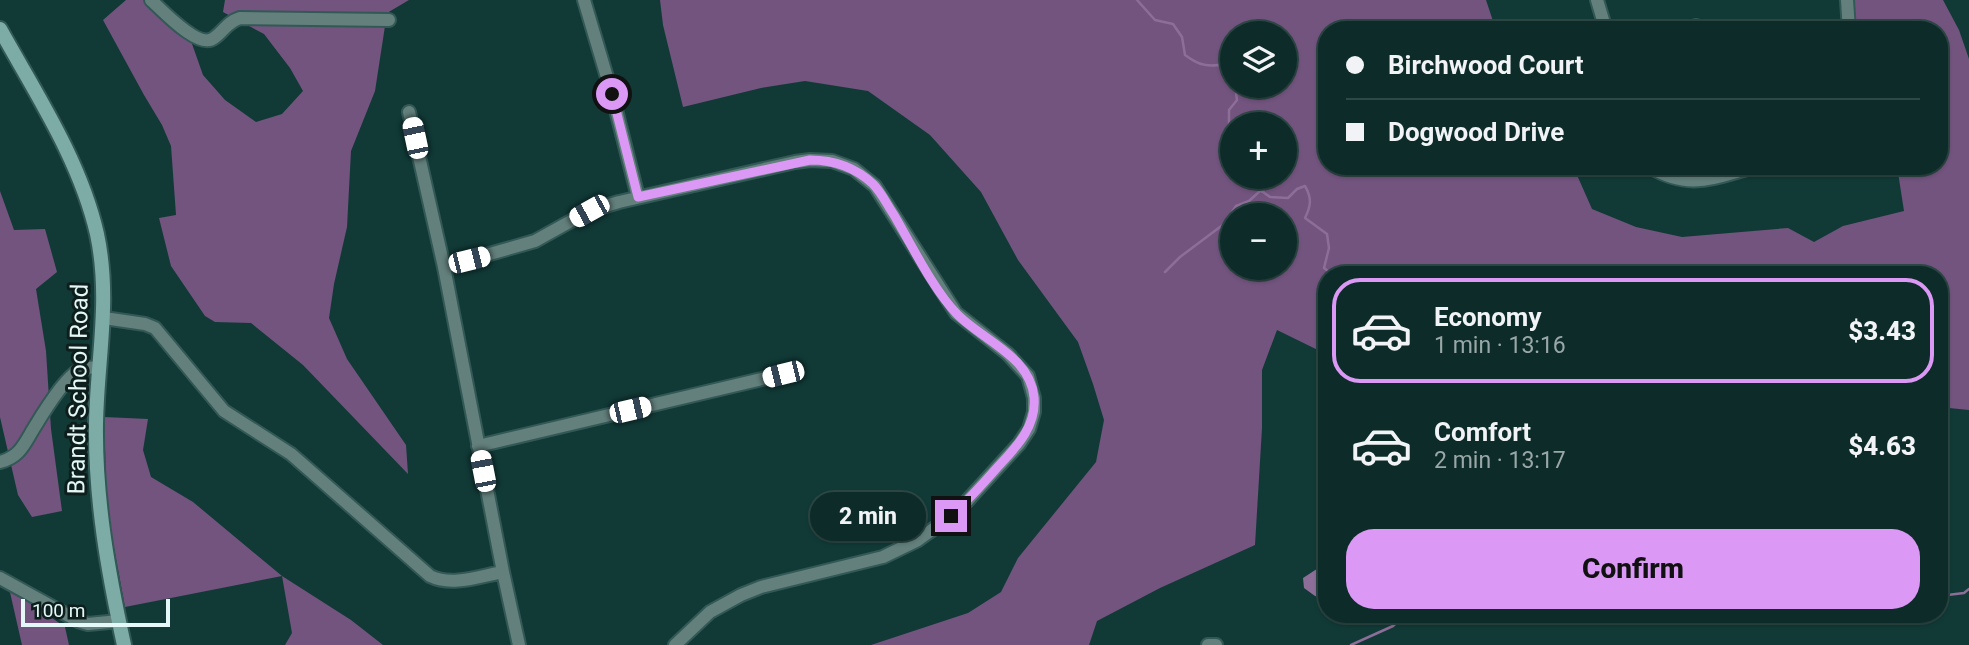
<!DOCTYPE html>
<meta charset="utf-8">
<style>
body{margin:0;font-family:Roboto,sans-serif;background:#163431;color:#f1f3f6;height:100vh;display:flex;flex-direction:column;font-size:26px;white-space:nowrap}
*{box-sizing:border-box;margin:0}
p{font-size:23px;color:#9aa7a8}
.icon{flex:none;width:38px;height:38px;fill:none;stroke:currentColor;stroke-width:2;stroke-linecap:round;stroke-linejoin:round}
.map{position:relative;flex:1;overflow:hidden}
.side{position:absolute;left:1318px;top:266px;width:630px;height:357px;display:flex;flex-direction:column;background:#0d2c29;border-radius:28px;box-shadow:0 2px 5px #0004,0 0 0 2px #2d4846}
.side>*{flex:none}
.top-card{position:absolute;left:1318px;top:21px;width:630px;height:154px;border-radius:28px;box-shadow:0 2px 5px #0004,0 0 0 2px #2d4846;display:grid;align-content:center;height:154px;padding:0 28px;background:#0d2c29}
.fabs{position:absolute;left:1220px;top:21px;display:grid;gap:14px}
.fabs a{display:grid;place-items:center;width:77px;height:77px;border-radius:50%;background:#0d2c29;box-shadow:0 2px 5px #0004,0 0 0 2px #2d4846;font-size:35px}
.scale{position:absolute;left:21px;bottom:18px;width:149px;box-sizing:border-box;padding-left:7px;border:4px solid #e4f9f7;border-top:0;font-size:19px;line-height:24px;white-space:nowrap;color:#e4f9f7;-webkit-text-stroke:5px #0d1e1c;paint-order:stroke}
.end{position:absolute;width:32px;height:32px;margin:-16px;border:9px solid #db99f5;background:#111;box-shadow:0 0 0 4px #111}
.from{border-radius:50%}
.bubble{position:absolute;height:49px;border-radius:24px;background:#0d2c29;box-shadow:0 2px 5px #0004,0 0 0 2px #2d4846;font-size:23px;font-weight:800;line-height:49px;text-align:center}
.car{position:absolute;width:21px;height:42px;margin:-21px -10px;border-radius:9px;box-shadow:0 0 5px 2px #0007;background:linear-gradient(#fff 24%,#345 0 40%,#fff 0 76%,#345 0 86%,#fff 0)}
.top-card b{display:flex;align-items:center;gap:24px;height:66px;font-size:26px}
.top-card b+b{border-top:2px solid #2d4846}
.top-card i{width:18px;height:18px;background:#f1f3f6}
ul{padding:12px 0 0;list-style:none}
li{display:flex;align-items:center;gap:21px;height:105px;margin:0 14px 10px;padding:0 14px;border:4px solid transparent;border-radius:28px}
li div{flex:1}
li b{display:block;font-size:26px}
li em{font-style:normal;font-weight:800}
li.active{border-color:#db99f5}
li>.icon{width:63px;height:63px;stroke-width:1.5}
.cta{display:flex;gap:14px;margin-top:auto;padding:14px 28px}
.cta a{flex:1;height:80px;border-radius:28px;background:#db99f5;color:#111;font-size:28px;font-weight:800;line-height:80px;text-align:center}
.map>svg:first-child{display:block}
.forest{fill:#72547e;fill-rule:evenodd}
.water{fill:#8d6e99}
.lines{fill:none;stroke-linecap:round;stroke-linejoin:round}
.stream{stroke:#8d6e99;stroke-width:2.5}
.street-casing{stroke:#335956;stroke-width:16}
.secondary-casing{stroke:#335956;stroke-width:18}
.street{stroke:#63807d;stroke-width:12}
.secondary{stroke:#7daca7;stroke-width:14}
.route{stroke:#db99f5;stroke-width:9}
.labels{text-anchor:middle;stroke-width:6;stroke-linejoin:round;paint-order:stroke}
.street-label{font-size:24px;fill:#e4f9f7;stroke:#0d1e1c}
</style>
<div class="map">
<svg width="1969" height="645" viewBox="0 0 1969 645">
<rect width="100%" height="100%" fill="#113a37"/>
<path class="forest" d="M 126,0 L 143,0 L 160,11 L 191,41 L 203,75 L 225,100 L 256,122 L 282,114 L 303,91 L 290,68 L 264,34 L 223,12 L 225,0 L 409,0 L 387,13 L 375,91 L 351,151 L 347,227 L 334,284 L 329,318 L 347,359 L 406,445 L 408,474 L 303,365 L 251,323 L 215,322 L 205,316 L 171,266 L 159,218 L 176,215 L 171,146 L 162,125 L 144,95 L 103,20 Z
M 660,0 L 1486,0 L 1496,30 L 1326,30 L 1326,166 L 1573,166 L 1592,209 L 1636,227 L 1682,237 L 1788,228 L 1814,242 L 1843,226 L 1904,211 L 1897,166 L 1939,166 L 1939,30 L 1855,30 L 1853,0 L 1943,0 L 1959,30 L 1969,59 L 1969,410 L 1939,407 L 1939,275 L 1326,275 L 1326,354 L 1277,330 L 1262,370 L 1262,428 L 1255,545 L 1160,588 L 1097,621 L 1089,645 L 871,645 L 968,613 L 1001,592 L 1018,558 L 1096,462 L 1104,420 L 1093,384 L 1078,342 L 1018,260 L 981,192 L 930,135 L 868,91 L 805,81 L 761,88 L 683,107 L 663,25 ZM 1284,33 L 1284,86 L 1232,86 L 1232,33 ZM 1232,124 L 1284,124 L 1284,177 L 1232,177 ZM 1284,215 L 1284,268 L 1232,268 L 1232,215 Z
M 0,191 L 14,230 L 45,229 L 57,272 L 36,289 L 46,351 L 51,429 L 62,511 L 32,517 L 18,495 L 0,417 Z
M 104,417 L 148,419 L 143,450 L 151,477 L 193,502 L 282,576 L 351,620 L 383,645 L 285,645 L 292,633 L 282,576 L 125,607 L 107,510 Z
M 9,588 L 65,627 L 69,645 L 22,645 Z"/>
<path class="water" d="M 1326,563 L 1326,599 L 1315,596 L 1304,588 L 1303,578 Z"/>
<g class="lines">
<path class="stream" d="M 1137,0 L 1155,20 L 1173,24 L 1182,37 L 1185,55 C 1196,63 1204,67 1218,65 L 1232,78
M 1232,140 L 1229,137 L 1229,110 L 1237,100 L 1235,86
M 1268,177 L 1263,192 L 1270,197 L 1288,198 L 1297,189 L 1305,186 C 1312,198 1311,206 1305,218 L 1327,234 L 1329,248 L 1324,268 L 1332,274 L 1339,273 L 1342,275
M 1165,272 L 1180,257 L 1224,224 L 1236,206 L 1249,201 L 1260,191 L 1263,192
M 1939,596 L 1964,593 L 1969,589
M 1351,645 L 1393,626 L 1406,614"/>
<defs>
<path id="street" d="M 151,0 C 163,11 199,50 214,38 C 224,31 227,22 240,18 L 389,20
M 584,0 L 612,94 L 638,197
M 1597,0 L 1606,30
M 1847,0 L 1849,30
M 1692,30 L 1696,26
M 409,112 L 444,267
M 1648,166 C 1691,192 1714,177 1759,166
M 104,318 L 145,324 L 155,328 L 224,411 L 291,454 L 430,576 C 452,587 480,576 503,572
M 478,446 L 783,374
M 0,462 C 20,457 24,444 34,428 C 43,413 64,379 78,371 C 85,367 92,367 100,368
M 0,578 L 78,621 L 88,624 L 119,621
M 519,645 L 503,572 L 444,267 L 535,241 L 589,211 L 619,202 L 795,162 L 810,160 L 832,161 L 854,169 L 875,186 L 956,313 L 1008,354 L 1028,376 L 1034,398 L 1034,412 L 1029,429 L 1019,444 L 967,501 L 936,527 L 918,540 L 883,557 L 761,587 L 741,595 L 710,612 L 675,645
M 1208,645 L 1216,645"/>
<path id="secondary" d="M 0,29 C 36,94 80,160 97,234 C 111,300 97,359 96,424 C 95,499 108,572 124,645"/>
</defs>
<use href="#street" class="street-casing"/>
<use href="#secondary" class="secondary-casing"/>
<use href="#street" class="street"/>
<use href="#secondary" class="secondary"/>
</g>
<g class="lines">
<path class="route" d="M 612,94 L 638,197 L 810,160 C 834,160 855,167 873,184 C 882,193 887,205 894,215 C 911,244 934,291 957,314 C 982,340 1030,356 1034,397 C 1037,428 1014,449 995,470 C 981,486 967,501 951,516"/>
</g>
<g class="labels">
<g class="street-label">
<text transform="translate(78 389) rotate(-89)" y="8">Brandt School Road</text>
</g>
</g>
</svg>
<div class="fabs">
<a><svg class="icon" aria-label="layers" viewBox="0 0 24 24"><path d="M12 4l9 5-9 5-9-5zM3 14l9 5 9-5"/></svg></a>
<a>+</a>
<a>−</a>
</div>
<div class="scale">100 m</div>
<i class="end from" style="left:612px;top:94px"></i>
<i class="end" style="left:951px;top:516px"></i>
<div class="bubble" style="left:810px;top:492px;width:116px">2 min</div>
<i class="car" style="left:415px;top:138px;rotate:348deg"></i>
<i class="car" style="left:589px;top:211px;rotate:241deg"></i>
<i class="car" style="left:469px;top:260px;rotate:76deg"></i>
<i class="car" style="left:783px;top:374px;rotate:256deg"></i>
<i class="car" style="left:630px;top:410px;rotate:77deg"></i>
<i class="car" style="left:483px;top:471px;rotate:349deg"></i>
<div class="top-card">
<b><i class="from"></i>Birchwood Court</b>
<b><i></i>Dogwood Drive</b>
</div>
<section class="side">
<ul>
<li class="active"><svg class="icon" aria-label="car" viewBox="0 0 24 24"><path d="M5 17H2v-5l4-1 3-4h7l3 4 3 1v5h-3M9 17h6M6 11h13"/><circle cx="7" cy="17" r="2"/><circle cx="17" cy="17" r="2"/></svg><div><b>Economy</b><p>1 min · 13:16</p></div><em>$3.43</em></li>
<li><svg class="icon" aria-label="car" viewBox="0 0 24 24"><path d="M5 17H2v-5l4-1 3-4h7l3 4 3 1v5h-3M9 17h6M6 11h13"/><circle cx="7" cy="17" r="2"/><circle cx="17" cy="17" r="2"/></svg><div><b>Comfort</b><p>2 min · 13:17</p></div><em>$4.63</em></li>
</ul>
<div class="cta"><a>Confirm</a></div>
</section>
</div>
